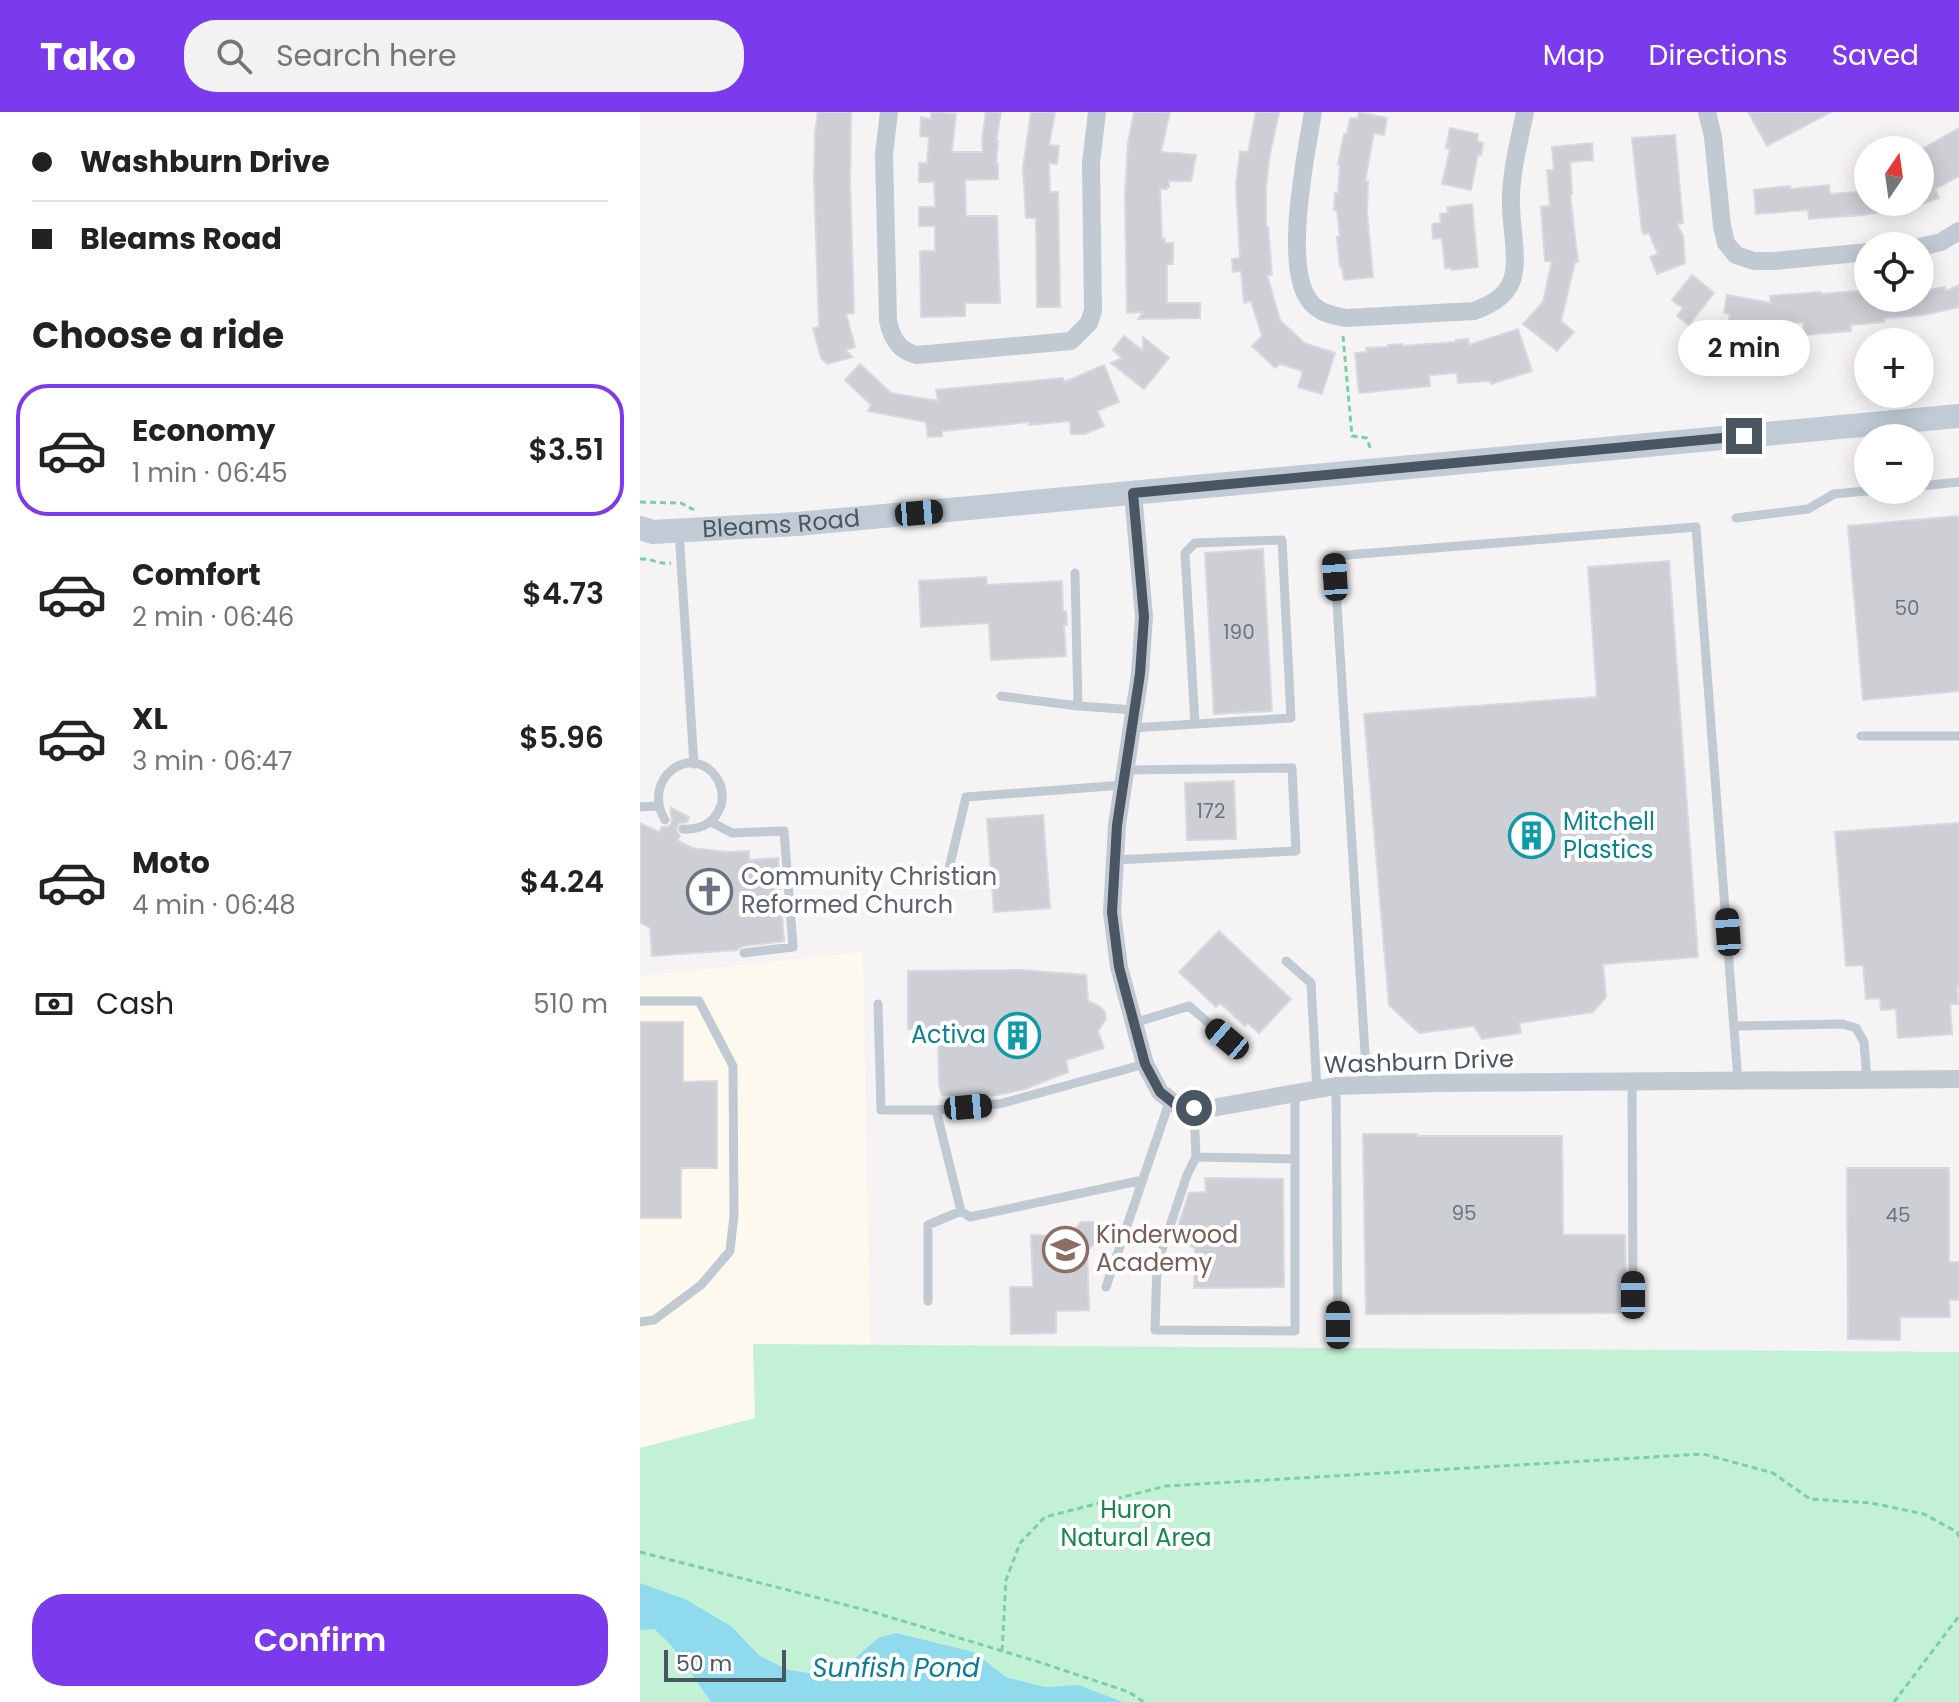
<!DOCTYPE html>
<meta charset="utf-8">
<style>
body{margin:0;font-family:Poppins,sans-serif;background:#f2f2f2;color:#222;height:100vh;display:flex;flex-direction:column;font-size:30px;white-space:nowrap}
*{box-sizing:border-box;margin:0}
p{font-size:26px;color:#767676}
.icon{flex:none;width:44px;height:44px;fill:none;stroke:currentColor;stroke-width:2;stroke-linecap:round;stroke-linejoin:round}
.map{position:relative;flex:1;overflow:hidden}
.details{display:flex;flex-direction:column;background:#fff;width:640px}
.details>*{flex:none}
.guide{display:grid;align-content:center;height:176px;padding:0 32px;background:#fff}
.needle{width:52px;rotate:13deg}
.controls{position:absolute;left:1214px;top:24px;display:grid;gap:16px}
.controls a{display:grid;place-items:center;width:80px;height:80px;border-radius:50%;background:#fff;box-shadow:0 4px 20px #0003;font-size:40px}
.scale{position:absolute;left:24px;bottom:20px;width:122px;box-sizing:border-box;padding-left:8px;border:4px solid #4a5661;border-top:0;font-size:22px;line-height:28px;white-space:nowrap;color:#4a5661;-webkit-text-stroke:6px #fff;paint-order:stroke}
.end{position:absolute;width:36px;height:36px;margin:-18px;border:10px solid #4a5661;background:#fff;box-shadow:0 0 0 4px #fff}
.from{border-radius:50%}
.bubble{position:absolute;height:56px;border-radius:28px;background:#fff;box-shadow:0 4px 20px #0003;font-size:26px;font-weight:600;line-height:56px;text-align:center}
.car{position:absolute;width:24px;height:48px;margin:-24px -12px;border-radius:10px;box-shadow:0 0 6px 2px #0007;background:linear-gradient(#222 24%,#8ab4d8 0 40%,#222 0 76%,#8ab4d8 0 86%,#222 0)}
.guide b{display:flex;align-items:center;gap:28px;height:76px;font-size:30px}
.guide b+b{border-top:2px solid #e0e0e0}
.guide i{width:20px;height:20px;background:#222}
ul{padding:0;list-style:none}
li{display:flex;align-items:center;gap:24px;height:132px;margin:0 16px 12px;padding:0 16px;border:4px solid transparent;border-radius:32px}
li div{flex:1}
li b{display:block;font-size:30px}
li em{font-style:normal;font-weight:600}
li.active{border-color:#7c3aed}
li>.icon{width:72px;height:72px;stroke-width:1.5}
h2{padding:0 32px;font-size:36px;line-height:96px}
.pay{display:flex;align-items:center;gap:20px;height:88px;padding:0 32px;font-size:30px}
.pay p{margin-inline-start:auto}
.action{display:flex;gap:16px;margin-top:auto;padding:16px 32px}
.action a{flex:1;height:92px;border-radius:32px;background:#7c3aed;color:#fff;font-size:32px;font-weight:600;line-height:92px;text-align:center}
header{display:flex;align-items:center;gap:48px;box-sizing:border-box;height:112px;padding:0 40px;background:#7c3aed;color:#fff}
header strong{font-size:38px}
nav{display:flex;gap:44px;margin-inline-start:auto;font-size:28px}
.search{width:560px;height:72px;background:#f2f2f2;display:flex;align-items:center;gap:20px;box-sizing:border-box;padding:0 28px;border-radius:32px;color:#767676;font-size:30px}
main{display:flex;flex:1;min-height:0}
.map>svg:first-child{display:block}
.commercial{fill:#fdf9ef}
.green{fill:#c3f1d5}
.water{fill:#90daee}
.building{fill:#cdcfd5;stroke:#d7d9de;stroke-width:2}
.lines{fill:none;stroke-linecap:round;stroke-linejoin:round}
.path{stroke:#7ad0a6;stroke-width:3;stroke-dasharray:6 4;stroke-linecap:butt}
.service{stroke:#c1cad2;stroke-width:9}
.minor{stroke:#c1cad2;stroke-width:18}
.secondary{stroke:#c1cbd6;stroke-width:24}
.route{stroke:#4a5661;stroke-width:10}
.labels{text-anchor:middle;stroke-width:8;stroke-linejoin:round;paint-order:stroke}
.number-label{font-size:20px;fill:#6b747e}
.street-label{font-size:24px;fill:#4a5661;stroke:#fff}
.culture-label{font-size:24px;fill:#0d838f;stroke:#fff;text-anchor:start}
.worship-label{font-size:24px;fill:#5b616d;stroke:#fff;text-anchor:start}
.education-label{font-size:24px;fill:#785e54;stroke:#fff;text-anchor:start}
.park-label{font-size:24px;fill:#17864f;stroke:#fff}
.water-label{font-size:26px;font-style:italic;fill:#0c7c9b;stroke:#fff}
</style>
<header>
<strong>Tako</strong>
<div class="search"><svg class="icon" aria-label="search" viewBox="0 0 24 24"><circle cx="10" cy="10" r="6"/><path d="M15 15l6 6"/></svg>Search here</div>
<nav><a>Map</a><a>Directions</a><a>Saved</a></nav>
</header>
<main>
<section class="details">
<div class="guide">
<b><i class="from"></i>Washburn Drive</b>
<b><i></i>Bleams Road</b>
</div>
<h2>Choose a ride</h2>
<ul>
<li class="active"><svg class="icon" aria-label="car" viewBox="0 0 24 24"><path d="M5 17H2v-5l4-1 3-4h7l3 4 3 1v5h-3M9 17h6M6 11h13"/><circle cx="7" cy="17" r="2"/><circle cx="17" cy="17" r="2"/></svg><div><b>Economy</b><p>1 min · 06:45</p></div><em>$3.51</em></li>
<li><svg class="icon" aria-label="car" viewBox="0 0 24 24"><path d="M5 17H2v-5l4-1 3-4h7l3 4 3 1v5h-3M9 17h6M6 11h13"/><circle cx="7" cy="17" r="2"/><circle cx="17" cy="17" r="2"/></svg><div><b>Comfort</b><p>2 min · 06:46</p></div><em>$4.73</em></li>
<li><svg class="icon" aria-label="car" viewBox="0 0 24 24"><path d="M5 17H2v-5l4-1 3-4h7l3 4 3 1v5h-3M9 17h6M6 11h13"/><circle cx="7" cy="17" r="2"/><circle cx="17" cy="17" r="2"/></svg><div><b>XL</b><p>3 min · 06:47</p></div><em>$5.96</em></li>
<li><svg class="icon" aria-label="car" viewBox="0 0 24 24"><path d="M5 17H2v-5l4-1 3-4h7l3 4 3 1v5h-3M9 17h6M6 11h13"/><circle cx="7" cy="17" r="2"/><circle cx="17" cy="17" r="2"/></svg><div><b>Moto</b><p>4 min · 06:48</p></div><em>$4.24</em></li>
</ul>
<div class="pay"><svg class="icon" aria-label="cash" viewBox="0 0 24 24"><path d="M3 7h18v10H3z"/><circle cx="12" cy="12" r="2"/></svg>Cash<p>510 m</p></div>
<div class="action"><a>Confirm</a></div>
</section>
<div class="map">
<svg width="1319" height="1590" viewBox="0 0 1319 1590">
<rect width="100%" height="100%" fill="#f5f3f3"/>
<path class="commercial" d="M 223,840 L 230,1232 L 190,1252 L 189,1327 L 114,1306 L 0,1336 L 0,864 Z"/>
<path class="green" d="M 113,1232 L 1319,1240 L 1319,1590 L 467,1590 L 420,1574 L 405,1575 L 366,1565 L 345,1549 L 238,1526 L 214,1547 L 182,1563 L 149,1558 L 120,1544 L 91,1514 L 45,1487 L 0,1471 L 0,1336 L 115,1306 Z
M 14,1517 L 31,1533 L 71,1590 L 0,1590 L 0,1518 Z"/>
<path class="water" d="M 0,1471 L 45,1487 L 91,1514 L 120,1544 L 149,1558 L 182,1563 L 214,1547 L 238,1526 L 256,1521 L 334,1540 L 366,1565 L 405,1575 L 438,1573 L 483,1590 L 71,1590 L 31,1533 L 14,1517 L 0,1518 Z"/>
<path class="building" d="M 178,0 L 211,0 L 210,70 L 214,201 L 206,202 L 215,235 L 205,238 L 213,245 L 187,252 L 181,246 L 173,216 L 179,215 L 174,66 L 175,22 Z
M 291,0 L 316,2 L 312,40 L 343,40 L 342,28 L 346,0 L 361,0 L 356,29 L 358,29 L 356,52 L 358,52 L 358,67 L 325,68 L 326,104 L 357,104 L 360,191 L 325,191 L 325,204 L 281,205 L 280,139 L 295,139 L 295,114 L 279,114 L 279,95 L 295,95 L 294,70 L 279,70 L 279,51 L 287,51 L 289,25 L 280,24 L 281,5 L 291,7 Z
M 391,0 L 415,0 L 409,33 L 419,34 L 417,52 L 409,51 L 410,80 L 418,80 L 420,195 L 397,195 L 396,106 L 386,106 L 383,56 Z
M 494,0 L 530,0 L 521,40 L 556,43 L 551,69 L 529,69 L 529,75 L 527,75 L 527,77 L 520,77 L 522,127 L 525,127 L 525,131 L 533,131 L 533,152 L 527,152 L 527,191 L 560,191 L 560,206 L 498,207 L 503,200 L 487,201 L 485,81 L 488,31 Z
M 616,0 L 639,0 L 629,47 L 626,77 L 626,115 L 628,115 L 632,163 L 627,163 L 640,208 L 664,231 L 695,241 L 682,282 L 658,275 L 663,259 L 640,252 L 635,256 L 612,234 L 622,224 L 611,189 L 604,191 L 601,159 L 593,160 L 592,147 L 600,146 L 596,74 L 600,39 L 608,40 Z
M 719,0 L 747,6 L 744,23 L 734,21 L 725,69 L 728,69 L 727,100 L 733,165 L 704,168 L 702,155 L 700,155 L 697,125 L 700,125 L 697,98 L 694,98 L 695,81 L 698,81 L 700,52 L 698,52 L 704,22 L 707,22 L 710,6 L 718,7 Z
M 1108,0 L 1191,0 L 1127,34 Z
M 810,16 L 838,22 L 837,29 L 843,31 L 841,43 L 838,42 L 831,78 L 802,72 L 810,37 L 806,36 Z
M 1319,16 L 1319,64 L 1295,77 L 1299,86 L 1280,93 L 1280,38 Z
M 1035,23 L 1043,111 L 1037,112 L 1043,124 L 1045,151 L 1017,162 L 1010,145 L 1018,142 L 1009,121 L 1004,122 L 1002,119 L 992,26 Z
M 952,31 L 953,48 L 930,50 L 932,82 L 930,83 L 938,150 L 935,150 L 921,209 L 934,220 L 917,239 L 883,212 L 903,190 L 912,149 L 905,149 L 901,95 L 910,94 L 907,58 L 914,58 L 912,35 Z
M 1189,73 L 1190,82 L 1228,79 L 1228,90 L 1256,90 L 1257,97 L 1223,103 L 1169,107 L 1168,98 L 1116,102 L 1114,78 L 1150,74 L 1150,77 Z
M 832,92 L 838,155 L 811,158 L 811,156 L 805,156 L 802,126 L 793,127 L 792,112 L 801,111 L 800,102 L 808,101 L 807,95 Z
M 1052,163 L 1074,181 L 1049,213 L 1037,204 L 1043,196 L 1032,188 Z
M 1319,173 L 1319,195 L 1283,203 L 1244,206 L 1244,210 L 1211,213 L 1211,219 L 1164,223 L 1163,210 L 1116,214 L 1114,227 L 1086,222 L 1090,202 L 1084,201 L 1087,183 L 1131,191 L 1130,184 L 1180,180 L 1181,182 L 1228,178 L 1228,186 L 1280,186 L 1280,180 L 1305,175 L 1306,179 Z
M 878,217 L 892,259 L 851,272 L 850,269 L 818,271 L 817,261 L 789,263 L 790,274 L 719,281 L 715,241 L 727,240 L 726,236 L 748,235 L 748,233 L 762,232 L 762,234 L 816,230 L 816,228 L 828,227 L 829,233 Z
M 484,224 L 503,239 L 503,225 L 529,246 L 504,277 L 471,251 L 482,246 L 473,238 Z
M 220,252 L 251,281 L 298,289 L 296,278 L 423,266 L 424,270 L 464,253 L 479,290 L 457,299 L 464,314 L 445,322 L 431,322 L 430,309 L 389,313 L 389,310 L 302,319 L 302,324 L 288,325 L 286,310 L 228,299 L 231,293 L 205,268 Z
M 1319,404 L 1319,579 L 1223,588 L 1208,414 Z
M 623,437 L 632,599 L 574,602 L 565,441 Z
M 1029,449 L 1058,845 L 963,852 L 966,885 L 953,900 L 879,911 L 881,921 L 842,927 L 834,914 L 779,921 L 749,893 L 724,602 L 957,585 L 948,455 Z
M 346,465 L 347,473 L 422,469 L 423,499 L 426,499 L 427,513 L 424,513 L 426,544 L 351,548 L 349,511 L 281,515 L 279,469 Z
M 594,669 L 596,727 L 547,728 L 545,671 Z
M 31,696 L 49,705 L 47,710 L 39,711 L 36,718 L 40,724 L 37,728 L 52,736 L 87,740 L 109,739 L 109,748 L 138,746 L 144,829 L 103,834 L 97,838 L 12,844 L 10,816 L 0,810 L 0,711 L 19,720 L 22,715 L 27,715 L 31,712 L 32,706 L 30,699 Z
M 403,703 L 410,796 L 354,800 L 347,707 Z
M 1319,711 L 1319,874 L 1317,874 L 1318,892 L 1310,892 L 1312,922 L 1258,926 L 1256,897 L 1241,898 L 1240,886 L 1226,887 L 1223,853 L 1206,854 L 1195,720 Z
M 579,819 L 651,887 L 619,921 L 608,911 L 605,914 L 580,891 L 576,895 L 539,860 Z
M 380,858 L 446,863 L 448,889 L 459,894 L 465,900 L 466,907 L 458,919 L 464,936 L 426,948 L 428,960 L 385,977 L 357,983 L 302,983 L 299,973 L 298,917 L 268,917 L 268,859 Z
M 0,910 L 43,910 L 43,970 L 77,969 L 77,1056 L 41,1056 L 41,1106 L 0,1106 Z
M 723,1022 L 777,1022 L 777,1024 L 922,1024 L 923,1123 L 985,1123 L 986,1183 L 988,1188 L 988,1201 L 726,1202 Z
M 1207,1056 L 1309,1056 L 1309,1150 L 1319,1150 L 1319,1188 L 1309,1188 L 1310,1205 L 1260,1205 L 1260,1228 L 1208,1227 Z
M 565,1066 L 643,1067 L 644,1175 L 554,1176 L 555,1136 L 544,1132 L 547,1123 L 537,1118 L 549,1081 L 566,1080 Z
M 441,1110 L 453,1110 L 460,1119 L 460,1128 L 447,1138 L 449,1198 L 416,1199 L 416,1221 L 371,1222 L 370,1175 L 393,1175 L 391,1123 L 429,1124 Z"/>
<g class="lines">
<path class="path" d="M 703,224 L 712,324 L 727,326 L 731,339
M 0,390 L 41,391 L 54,398
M 0,447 C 12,446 19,453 31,451
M 0,1440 L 233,1500 L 399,1550 L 489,1580 L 504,1590
M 362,1539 L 366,1468 L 380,1431 L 405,1405 L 526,1374 L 1063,1342 L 1133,1361 L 1170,1387 L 1231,1391 L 1284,1402 L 1317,1420 L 1319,1425
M 1254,1590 L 1319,1504"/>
<path class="service" d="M 1280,374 L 1319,370
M 1096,406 L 1168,397 L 1194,382 L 1236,378
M 39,419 L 54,652
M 435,461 L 438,594
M 361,584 L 438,594 L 495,598
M 492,616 L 651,606 L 642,428 L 555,431 L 545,441 L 555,612
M 1221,624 L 1319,624
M 0,695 L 16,694
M 25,708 C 0,667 53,627 78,668 C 83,677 84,689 79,698 C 72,713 58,718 43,717
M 71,710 L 92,721 L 144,719 L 153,835 L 104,841
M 475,748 L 656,739 L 652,656 L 486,658
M 307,765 L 326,685 L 483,673
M 646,849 L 671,871 L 677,978
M 0,889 L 59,889 L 93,954 L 94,1103 L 90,1139 L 61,1173 L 14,1208 L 0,1210
M 238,892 L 241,998 L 296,998 L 359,992 L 505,952
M 494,911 L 549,894 L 587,927
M 1095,914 L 1203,912 L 1216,916 L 1224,930 L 1227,968
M 992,969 L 993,1183
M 727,973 L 694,444 L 1056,415 L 1098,969
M 696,974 L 698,1213
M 554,996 L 556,1045 L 655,1047 L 655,981
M 296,998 L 321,1099 L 330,1105 L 503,1068
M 556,1045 L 547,1063 L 517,1153 L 515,1218 L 655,1219 L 655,1047
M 466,1175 L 530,988
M 288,1189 L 288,1113 L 321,1099"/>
<path class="minor" d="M 249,0 L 244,42 L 248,208 C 251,225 258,239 277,243 L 431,229 L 449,211 L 453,198 L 451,51 L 457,0
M 673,0 C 666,42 643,153 669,188 C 678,201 691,203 706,206 L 834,199 C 850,193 866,185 872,168 C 879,148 871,115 871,93 C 870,63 879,30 885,0
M 1067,0 L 1073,25 L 1082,114 L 1086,131 L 1096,143 L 1114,149 L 1134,149 L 1228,140
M 1280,135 L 1301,130 L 1319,119
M 493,381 L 504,505 L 500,562 L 477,713 L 472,800 L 479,855 L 505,952 L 520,980 L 535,992 L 554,996 L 572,996 L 696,974 L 727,973 L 797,971 L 1319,967"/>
<path class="secondary" id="s1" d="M 0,416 L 13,420 L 157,412 L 1319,304"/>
</g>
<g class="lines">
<path class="route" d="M 554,996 L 535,992 L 520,980 L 505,952 L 479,855 L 472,800 L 477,713 L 500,562 L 504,505 L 493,381 L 1104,324"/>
</g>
<defs>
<symbol id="building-ring" viewBox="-11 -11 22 22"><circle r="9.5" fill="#fff" stroke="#0f9aa8" stroke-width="1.5"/><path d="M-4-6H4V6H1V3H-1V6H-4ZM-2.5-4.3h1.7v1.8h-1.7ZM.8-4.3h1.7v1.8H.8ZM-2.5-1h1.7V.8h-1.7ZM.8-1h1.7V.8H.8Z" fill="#0f9aa8"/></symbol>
<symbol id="church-ring" viewBox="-11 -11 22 22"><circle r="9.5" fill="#fff" stroke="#6b7280" stroke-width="1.5"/><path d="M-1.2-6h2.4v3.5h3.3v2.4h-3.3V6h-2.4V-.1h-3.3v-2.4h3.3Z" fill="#6b7280"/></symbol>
<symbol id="school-ring" viewBox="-11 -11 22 22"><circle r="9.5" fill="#fff" stroke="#8d6e63" stroke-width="1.5"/><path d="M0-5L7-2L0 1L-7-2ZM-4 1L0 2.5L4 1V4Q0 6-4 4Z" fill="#8d6e63"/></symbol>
</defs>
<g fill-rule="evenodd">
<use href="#building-ring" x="866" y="698" width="51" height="51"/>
<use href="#church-ring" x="44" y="754" width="51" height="51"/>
<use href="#building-ring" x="352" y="898" width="51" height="51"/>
<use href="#school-ring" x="400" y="1112" width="51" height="51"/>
</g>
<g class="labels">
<g class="number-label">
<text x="1267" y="503">50</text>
<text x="599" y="527">190</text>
<text x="571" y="706">172</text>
<text x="824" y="1108">95</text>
<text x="1258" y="1110">45</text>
</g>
<g class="street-label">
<text dy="8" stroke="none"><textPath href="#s1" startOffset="142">Bleams Road</textPath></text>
<text transform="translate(779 950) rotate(-2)" y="8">Washburn Drive</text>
</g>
<g class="culture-label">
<text x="923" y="718">Mitchell<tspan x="923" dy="28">Plastics</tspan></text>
<text x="346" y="931" text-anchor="end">Activa</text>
</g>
<g class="worship-label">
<text x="101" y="773">Community Christian<tspan x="101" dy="28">Reformed Church</tspan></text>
</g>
<g class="education-label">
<text x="456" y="1131">Kinderwood<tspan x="456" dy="28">Academy</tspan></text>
</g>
<g class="park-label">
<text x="496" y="1406">Huron<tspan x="496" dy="28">Natural Area</tspan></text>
</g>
<g class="water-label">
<text x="256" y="1565">Sunfish Pond</text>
</g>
</g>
</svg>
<div class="controls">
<a><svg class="needle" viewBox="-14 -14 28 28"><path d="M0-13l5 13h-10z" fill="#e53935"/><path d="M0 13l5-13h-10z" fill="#767676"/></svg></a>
<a><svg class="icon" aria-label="locate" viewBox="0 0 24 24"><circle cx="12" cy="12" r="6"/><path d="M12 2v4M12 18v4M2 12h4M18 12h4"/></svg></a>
<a>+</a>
<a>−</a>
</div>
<div class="scale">50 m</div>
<i class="end from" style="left:554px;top:996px"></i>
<i class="end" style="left:1104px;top:324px"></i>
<div class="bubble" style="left:1038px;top:208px;width:132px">2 min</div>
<i class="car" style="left:279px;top:401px;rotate:85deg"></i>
<i class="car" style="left:695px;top:465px;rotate:356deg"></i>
<i class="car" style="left:1088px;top:820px;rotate:356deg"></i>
<i class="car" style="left:587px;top:927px;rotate:310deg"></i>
<i class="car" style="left:328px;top:995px;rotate:85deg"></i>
<i class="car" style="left:993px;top:1183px;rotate:0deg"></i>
<i class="car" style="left:698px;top:1213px;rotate:0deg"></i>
</div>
</main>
